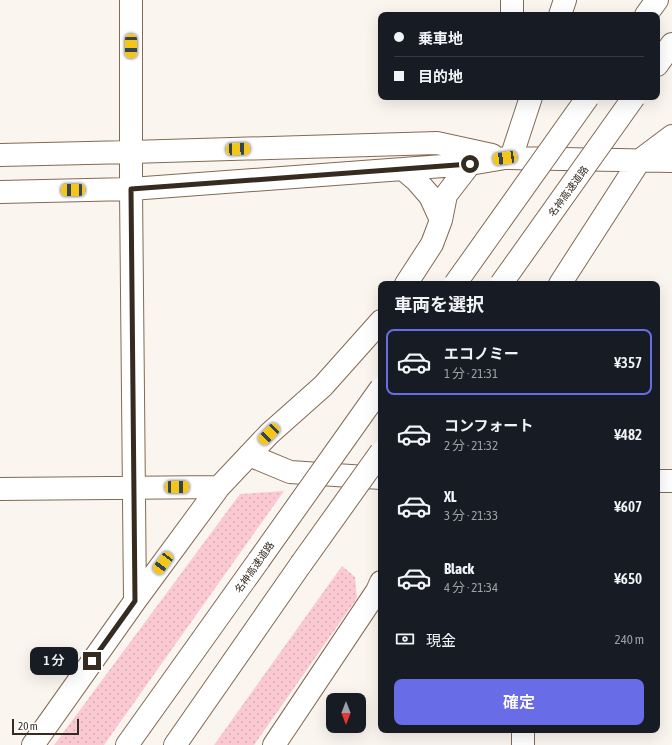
<!DOCTYPE html>
<html lang="ja">
<meta charset="utf-8">
<style>
body{margin:0;font-family:"Asap Condensed","Noto Sans JP",sans-serif;background:#20242c;color:#f1f3f6;height:100vh;display:flex;flex-direction:column;font-size:15px;white-space:nowrap}
*{box-sizing:border-box;margin:0}
p{font-size:13px;color:#9ea1a6}
.icon{flex:none;width:22px;height:22px;fill:none;stroke:currentColor;stroke-width:2;stroke-linecap:round;stroke-linejoin:round}
.map{position:relative;flex:1;overflow:hidden}
.details{position:absolute;left:378px;top:281px;width:282px;height:452px;display:flex;flex-direction:column;background:#171b24;border-radius:8px;box-shadow:0 4px 16px #0002}
.details>*{flex:none}
.banner{position:absolute;left:378px;top:12px;width:282px;height:88px;border-radius:8px;box-shadow:0 4px 16px #0002;display:grid;align-content:center;height:88px;padding:0 16px;background:#171b24}
.needle{width:26px;rotate:180deg}
.controls{position:absolute;left:326px;top:693px;display:grid;gap:8px}
.controls a{display:grid;place-items:center;width:40px;height:40px;border-radius:8px;background:#171b24;box-shadow:0 4px 16px #0002;font-size:20px}
.scale{position:absolute;left:12px;bottom:10px;width:67px;box-sizing:border-box;padding-left:4px;border:2px solid #352b21;border-top:0;font-size:11px;line-height:14px;white-space:nowrap;color:#352b21;-webkit-text-stroke:3px #fff;paint-order:stroke}
.end{position:absolute;width:18px;height:18px;margin:-9px;border:5px solid #352b21;background:#fff;box-shadow:0 0 0 2px #fff}
.from{border-radius:50%}
.bubble{position:absolute;height:28px;border-radius:8px;background:#171b24;box-shadow:0 4px 16px #0002;font-size:13px;font-weight:600;line-height:28px;text-align:center}
.car{position:absolute;width:12px;height:24px;margin:-12px -6px;border-radius:5px;box-shadow:0 0 3px 1px #0007;background:linear-gradient(#f5c518 24%,#345 0 40%,#f5c518 0 76%,#345 0 86%,#f5c518 0)}
.banner b{display:flex;align-items:center;gap:14px;height:38px;font-size:15px}
.banner b+b{border-top:1px solid #363941}
.banner i{width:10px;height:10px;background:#f1f3f6}
ul{padding:0;list-style:none}
li{display:flex;align-items:center;gap:12px;height:66px;margin:0 8px 6px;padding:0 8px;border:2px solid transparent;border-radius:8px}
li div{flex:1}
li b{display:block;font-size:15px}
li em{font-style:normal;font-weight:600}
li.on{border-color:#686de7}
li>.icon{width:36px;height:36px;stroke-width:1.5}
h2{padding:0 16px;font-size:18px;line-height:48px}
.pay{display:flex;align-items:center;gap:10px;height:44px;padding:0 16px;font-size:15px}
.pay p{margin-inline-start:auto}
.primary-button{display:flex;gap:8px;margin-top:auto;padding:8px 16px}
.primary-button a{flex:1;height:46px;border-radius:8px;background:#686de7;color:#fff;font-size:16px;font-weight:600;line-height:46px;text-align:center}
.map>svg:first-child{display:block}
.grass{fill:url(#grass-dots)}
.lines{fill:none;stroke-linecap:round;stroke-linejoin:round}
.minor-casing{stroke:#826a53;stroke-width:24}
.highway-casing{stroke:#826a53;stroke-width:24}
.minor{stroke:#fff;stroke-width:22}
.highway{stroke:#fff;stroke-width:22}
.highway-bridge-casing{stroke:#826a53;stroke-width:24;stroke-linecap:butt}
.highway-bridge{stroke:#fff;stroke-width:22}
.route{stroke:#352b21;stroke-width:5}
.labels{text-anchor:middle;stroke-width:3;stroke-linejoin:round;paint-order:stroke}
.street-label{font-size:10px;fill:#352b21;stroke:#fff}
</style>
<div class="map">
<svg width="672" height="745" viewBox="0 0 672 745">
<defs>
<pattern id="grass-dots" width="8" height="8" patternUnits="userSpaceOnUse"><rect width="8" height="8" fill="#fbc9d2"/><path d="M2 2h.1M6 6h.1" fill="none" stroke="#d8adb4" stroke-width="1.8" stroke-linecap="round"/></pattern>
</defs>
<rect width="100%" height="100%" fill="#fbf5f0"/>
<path class="grass" d="M 284,491 L 104,745 L 54,745 L 240,494 Z
M 342,566 L 355,577 L 357,598 L 254,745 L 214,745 Z"/>
<g class="lines">
<defs>
<path id="minor" d="M 131,0 L 131,189 L 135,601
M 512,0 L 512,15
M 560,15 L 565,0
M 0,155 L 131,152 L 437,143 L 492,155
M 511,158 L 531,97
M 403,169 L 416,180 L 430,196 L 441,220
M 0,192 L 131,189 L 403,169 L 470,164 L 505,158 L 672,161
M 406,284 L 432,244 L 441,220 L 446,195 L 470,164
M 560,284 L 640,160 L 672,136
M 249,455 L 290,472 L 381,478
M 657,481 L 672,481
M 0,489 L 219,487
M 523,730 L 523,745
M 33,745 L 135,601 L 219,487 L 269,434 L 323,386 L 381,321
M 274,745 L 377,591 L 381,582"/>
<path id="highway" d="M 646,15 L 657,0
M 657,65 L 672,44
M 127,745 L 259,560
M 175,745 L 301,564"/>
</defs>
<use href="#minor" class="minor-casing"/>
<use href="#highway" class="highway-casing"/>
<use href="#minor" class="minor"/>
<use href="#highway" class="highway"/>
<defs>
<path id="highway-bridge" d="M 455,284 L 588,97
M 501,284 L 634,97
M 259,560 L 381,388
M 301,564 L 381,452"/>
</defs>
<use href="#highway-bridge" class="highway-bridge-casing"/>
<use href="#highway-bridge" class="highway-bridge"/>
</g>
<g class="lines">
<path class="route" d="M 92,661 L 135,601 L 131,189 L 470,164"/>
</g>
<g class="labels">
<g class="street-label">
<text transform="translate(568 191) rotate(-54)" y="4">名神高速道路</text>
<text transform="translate(254 567) rotate(-55)" y="4">名神高速道路</text>
</g>
</g>
</svg>
<div class="controls">
<a><svg class="needle" viewBox="-14 -14 28 28"><path d="M0-13l5 13h-10z" fill="#e53935"/><path d="M0 13l5-13h-10z" fill="#9ea1a6"/></svg></a>
</div>
<div class="scale">20 m</div>
<i class="end from" style="left:470px;top:164px"></i>
<i class="end" style="left:92px;top:661px"></i>
<div class="bubble" style="left:30px;top:647px;width:48px">1 分</div>
<i class="car" style="left:131px;top:46px;rotate:180deg"></i>
<i class="car" style="left:238px;top:149px;rotate:88deg"></i>
<i class="car" style="left:505px;top:158px;rotate:262deg"></i>
<i class="car" style="left:73px;top:190px;rotate:269deg"></i>
<i class="car" style="left:269px;top:434px;rotate:225deg"></i>
<i class="car" style="left:177px;top:487px;rotate:90deg"></i>
<i class="car" style="left:163px;top:563px;rotate:217deg"></i>
<div class="banner">
<b><i class="from"></i>乗車地</b>
<b><i></i>目的地</b>
</div>
<section class="details">
<h2>車両を選択</h2>
<ul>
<li class="on"><svg class="icon" aria-label="car" viewBox="0 0 24 24"><path d="M5 17H2v-5l4-1 3-4h7l3 4 3 1v5h-3M9 17h6M6 11h13"/><circle cx="7" cy="17" r="2"/><circle cx="17" cy="17" r="2"/></svg><div><b>エコノミー</b><p>1 分 · 21:31</p></div><em>¥357</em></li>
<li><svg class="icon" aria-label="car" viewBox="0 0 24 24"><path d="M5 17H2v-5l4-1 3-4h7l3 4 3 1v5h-3M9 17h6M6 11h13"/><circle cx="7" cy="17" r="2"/><circle cx="17" cy="17" r="2"/></svg><div><b>コンフォート</b><p>2 分 · 21:32</p></div><em>¥482</em></li>
<li><svg class="icon" aria-label="car" viewBox="0 0 24 24"><path d="M5 17H2v-5l4-1 3-4h7l3 4 3 1v5h-3M9 17h6M6 11h13"/><circle cx="7" cy="17" r="2"/><circle cx="17" cy="17" r="2"/></svg><div><b>XL</b><p>3 分 · 21:33</p></div><em>¥607</em></li>
<li><svg class="icon" aria-label="car" viewBox="0 0 24 24"><path d="M5 17H2v-5l4-1 3-4h7l3 4 3 1v5h-3M9 17h6M6 11h13"/><circle cx="7" cy="17" r="2"/><circle cx="17" cy="17" r="2"/></svg><div><b>Black</b><p>4 分 · 21:34</p></div><em>¥650</em></li>
</ul>
<div class="pay"><svg class="icon" aria-label="cash" viewBox="0 0 24 24"><path d="M3 7h18v10H3z"/><circle cx="12" cy="12" r="2"/></svg>現金<p>240 m</p></div>
<div class="primary-button"><a>確定</a></div>
</section>
</div>
